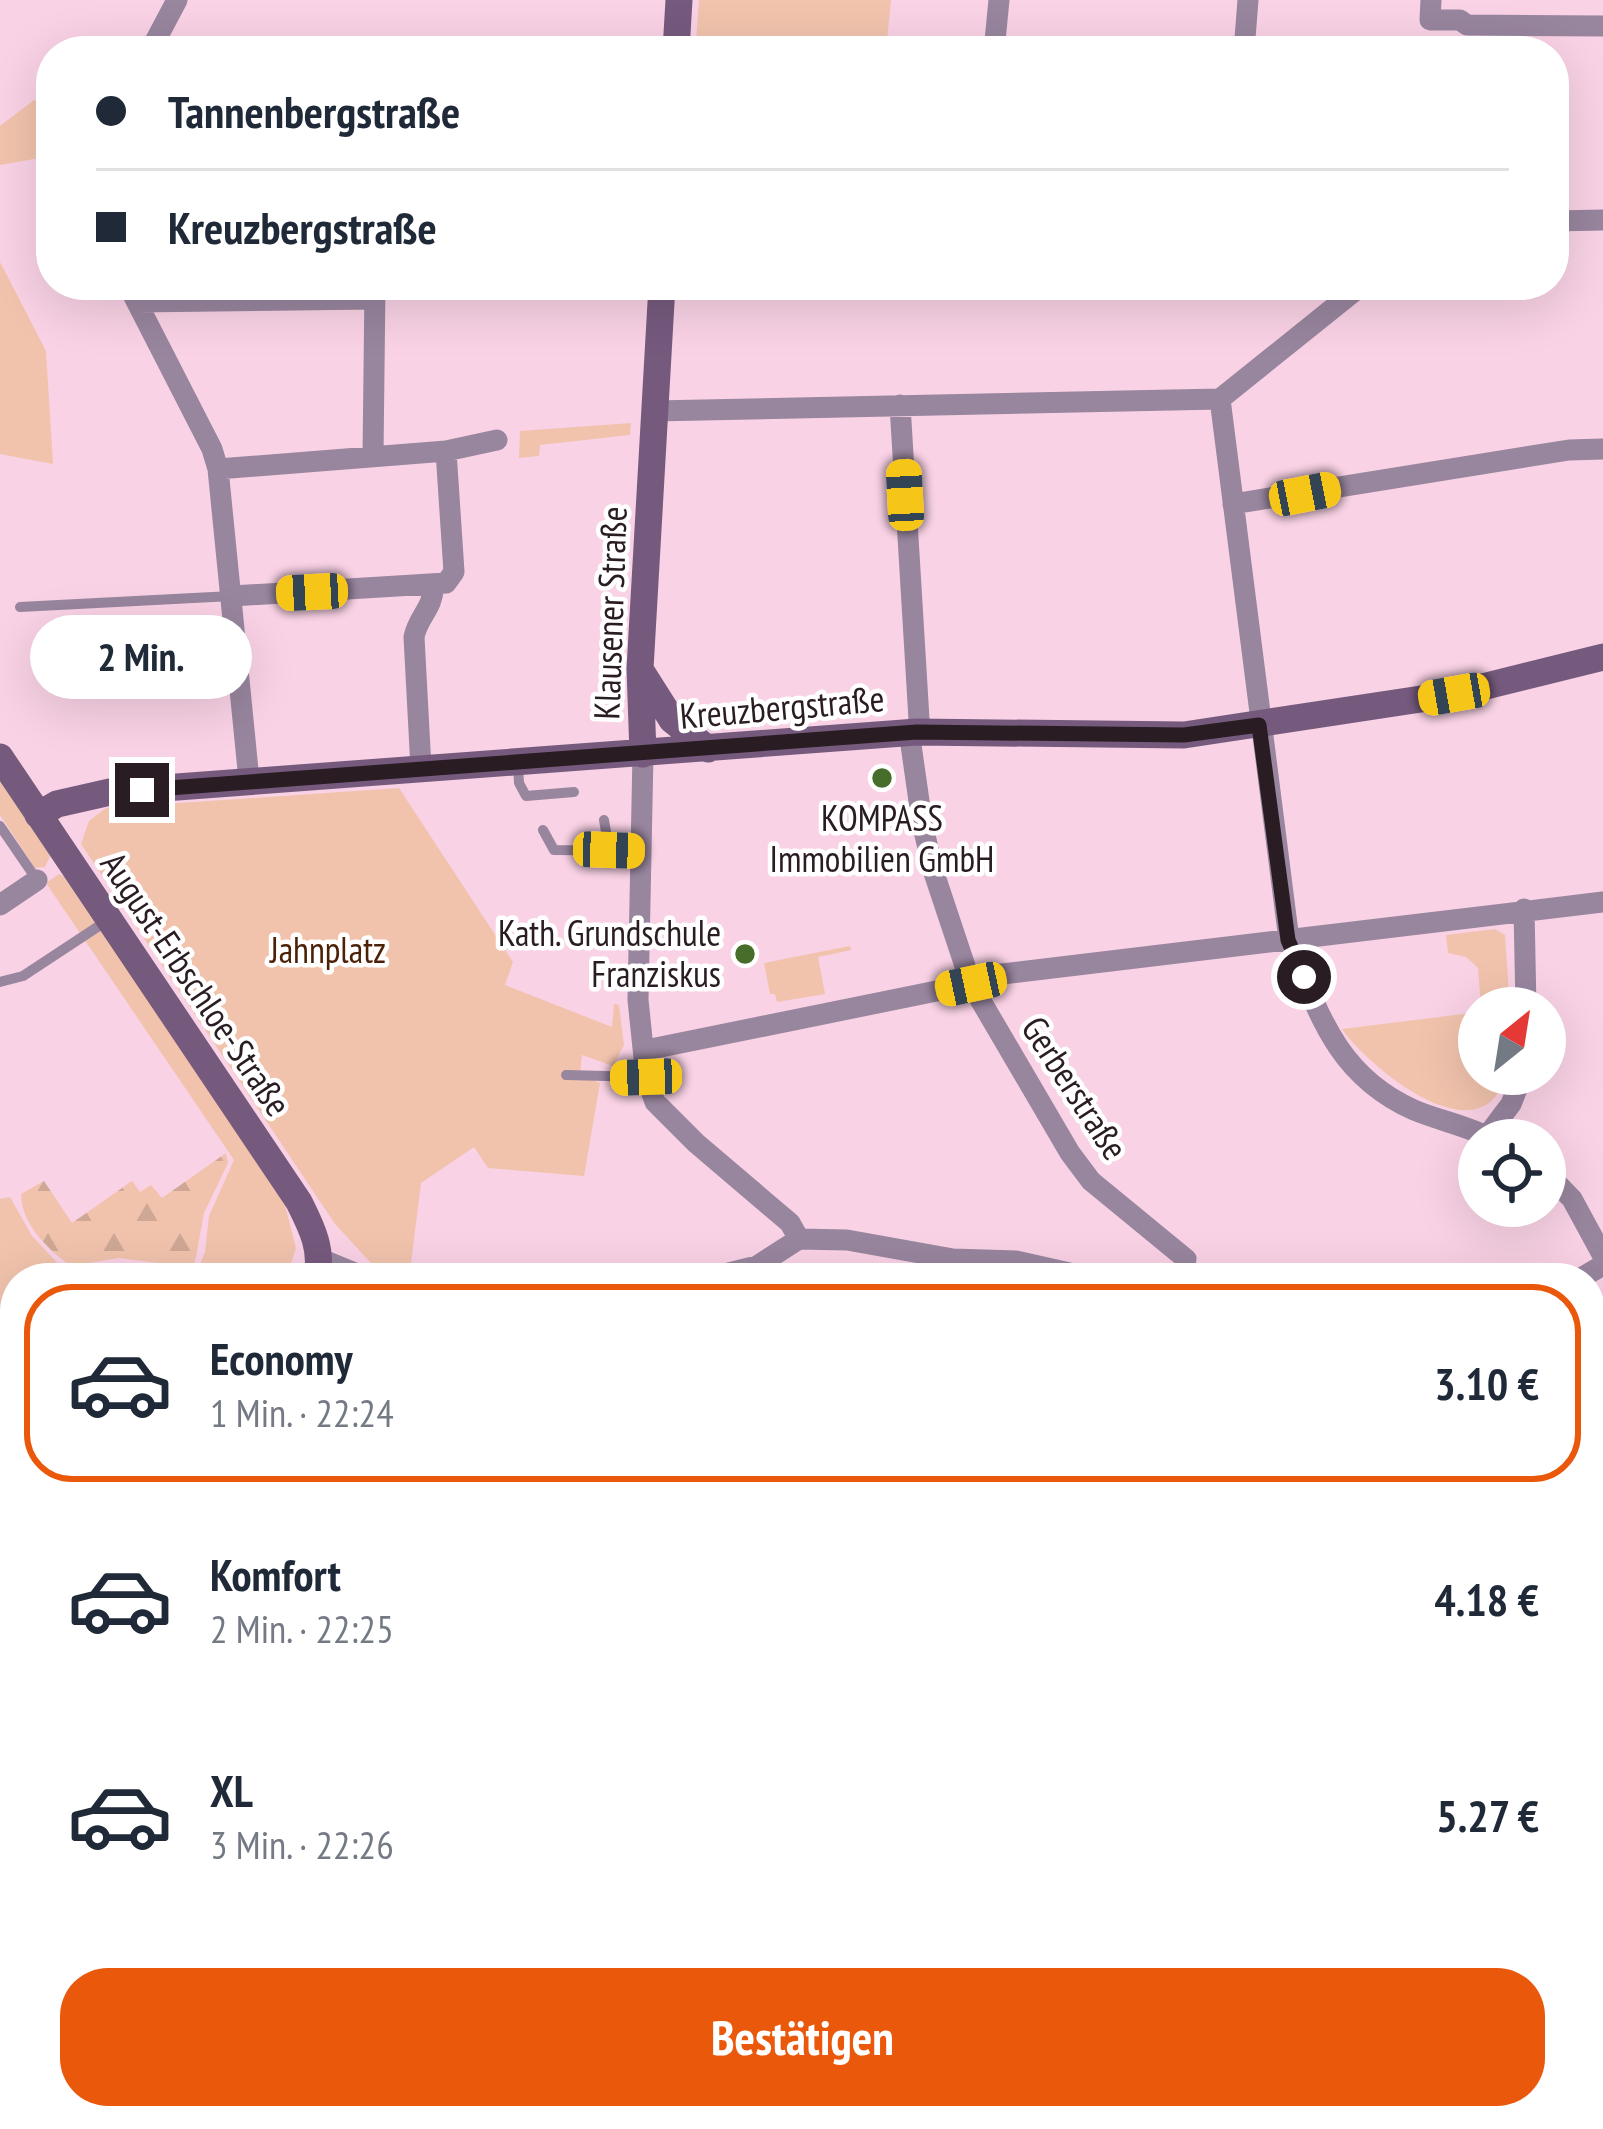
<!DOCTYPE html>
<html lang="de">
<meta charset="utf-8">
<style>
body{margin:0;font-family:"PT Sans Narrow",sans-serif;background:#f2f2f3;color:#1f2937;height:100vh;display:flex;flex-direction:column;font-size:45px;white-space:nowrap}
*{box-sizing:border-box;margin:0}
p{font-size:39px;color:#747a83}
.icon{flex:none;width:66px;height:66px;fill:none;stroke:currentColor;stroke-width:2;stroke-linecap:round;stroke-linejoin:round}
.map{position:relative;flex:1;overflow:hidden}
.details{position:absolute;left:0px;top:1263px;width:1605px;height:867px;display:flex;flex-direction:column;background:#fff;border-radius:48px 48px 0 0;box-shadow:0 12px 48px #0002}
.details>*{flex:none}
.hud{position:absolute;left:36px;top:36px;width:1533px;height:264px;border-radius:48px;box-shadow:0 12px 48px #0002;display:grid;align-content:center;height:264px;padding:0 60px;background:#fff}
.needle{width:78px;rotate:30deg}
.buttons{position:absolute;left:1458px;top:987px;display:grid;gap:24px}
.buttons a{display:grid;place-items:center;width:108px;height:108px;border-radius:50%;background:#fff;box-shadow:0 12px 48px #0002;font-size:60px}
.end{position:absolute;width:54px;height:54px;margin:-27px;border:15px solid #291c23;background:#fff;box-shadow:0 0 0 6px #fff}
.from{border-radius:50%}
.bubble{position:absolute;height:84px;border-radius:42px;background:#fff;box-shadow:0 12px 48px #0002;font-size:39px;font-weight:800;line-height:84px;text-align:center}
.car{position:absolute;width:36px;height:72px;margin:-36px -18px;border-radius:15px;box-shadow:0 0 9px 3px #0007;background:linear-gradient(#f5c518 24%,#345 0 40%,#f5c518 0 76%,#345 0 86%,#f5c518 0)}
.hud b{display:flex;align-items:center;gap:42px;height:114px;font-size:45px}
.hud b+b{border-top:3px solid #e0e1e3}
.hud i{width:30px;height:30px;background:#1f2937}
ul{padding:21px 0 0;list-style:none}
li{display:flex;align-items:center;gap:36px;height:198px;margin:0 24px 18px;padding:0 36px;border:6px solid transparent;border-radius:48px}
li div{flex:1}
li b{display:block;font-size:45px}
li em{font-style:normal;font-weight:800}
li.active{border-color:#ea580c}
li>.icon{width:108px;height:108px;stroke-width:1.5}
.button{display:flex;gap:24px;margin-top:auto;padding:24px 60px}
.button a{flex:1;height:138px;border-radius:48px;background:#ea580c;color:#fff;font-size:48px;font-weight:800;line-height:138px;text-align:center}
.map>svg:first-child{display:block}
.green{fill:#f1c3ad}
.forest{fill:url(#forest-firs)}
.cemetery{fill:url(#cemetery-stones)}
.lines{fill:none;stroke-linecap:round;stroke-linejoin:round}
.stream{stroke:#675c8c;stroke-width:6}
.service{stroke:#98859e;stroke-width:10}
.minor{stroke:#98859e;stroke-width:21}
.secondary{stroke:#765a7e;stroke-width:27}
.route{stroke:#291c23;stroke-width:15}
.poi-dot{fill:#466d29;stroke:#fff;stroke-width:4.5}
.labels{text-anchor:middle;stroke-width:9;stroke-linejoin:round;paint-order:stroke}
.street-label{font-size:36px;fill:#291c23;stroke:#fff}
.poi-label{font-size:36px;fill:#291c23;stroke:#fff}
.park-label{font-size:36px;fill:#4d2108;stroke:#fff}
</style>
<div class="map">
<svg width="1603" height="2129" viewBox="0 0 1603 2129">
<defs>
<pattern id="forest-firs" width="22" height="20" patternUnits="userSpaceOnUse" patternTransform="scale(3)"><rect width="22" height="20" fill="#f1c3ad"/><path d="M5 1l3.5 6h-7zM16 11l3.5 6h-7z" fill="#cfa795"/></pattern>
<pattern id="cemetery-stones" width="16" height="16" patternUnits="userSpaceOnUse" patternTransform="scale(3)"><rect width="16" height="16" fill="#f1c3ad"/><path d="M2 7V4a2 2 0 0 1 4 0v3zM10 15v-3a2 2 0 0 1 4 0v3z" fill="#cfa795"/></pattern>
</defs>
<rect width="100%" height="100%" fill="#f9d2e5"/>
<path class="green" d="M 699,0 L 891,0 L 886,51 L 718,51 L 696,41 Z
M 34,100 L 51,113 L 51,156 L 0,165 L 0,126 Z
M 0,262 L 46,351 L 53,464 L 0,454 Z
M 631,423 L 630,435 L 540,445 L 539,456 L 519,458 L 520,431 Z
M 0,775 L 51,854 L 45,867 L 35,868 L 0,815 Z
M 399,788 L 513,962 L 505,985 L 612,1027 L 614,1004 L 619,1005 L 624,1045 L 613,1066 L 582,1055 L 580,1074 L 600,1083 L 584,1176 L 488,1168 L 474,1147 L 421,1183 L 410,1271 L 371,1263 L 335,1224 L 81,844 L 89,821 L 106,808 Z
M 59,874 L 69,879 L 285,1205 L 296,1248 L 286,1278 L 66,1278 C 110,1242 167,1287 199,1267 L 205,1252 L 209,1216 L 234,1160 L 46,883 Z
M 1495,929 L 1505,935 L 1510,1008 L 1481,1008 L 1478,968 L 1466,957 L 1448,953 L 1446,935 Z
M 850,946 L 851,950 L 818,957 L 825,994 L 777,1002 L 775,994 L 770,994 L 764,963 Z
M 1479,1012 L 1479,1074 L 1506,1074 C 1483,1161 1370,1069 1342,1029 Z
M 10,1197 L 32,1236 L 65,1271 L 59,1278 L 15,1278 L 15,1306 L 0,1308 L 0,1199 Z
M 115,2115 L 294,2115 L 287,2129 L 106,2129 Z
M 1408,2115 L 1527,2115 L 1529,2129 L 1409,2129 Z"/>
<path class="forest" d="M 226,1153 L 228,1163 L 204,1213 L 195,1262 L 188,1267 L 119,1258 L 71,1266 C 48,1250 21,1223 21,1194 L 44,1181 L 72,1223 L 132,1181 L 140,1192 L 151,1185 L 162,1198 Z"/>
<path class="cemetery" d="M 533,2115 L 1199,2115 L 1199,2129 L 527,2129 Z"/>
<g class="lines">
<path class="stream" d="M 218,2129 L 226,2115"/>
<path class="service" d="M 20,607 L 232,596
M 518,766 L 519,783 L 526,796 L 574,792
M 604,820 L 609,850
M 0,826 L 37,880
M 543,830 L 554,850 L 641,851
M 0,982 L 23,976 L 105,922
M 566,1075 L 646,1077
M 1590,1843 L 1603,1826
M 1590,1951 L 1603,1964"/>
<path class="minor" d="M 1431,0 L 1430,20 L 1460,20 L 1467,25 L 1603,26
M 150,51 L 177,0
M 994,51 L 999,0
M 1244,51 L 1248,0
M 1554,221 L 1603,220
M 128,285 L 212,449 L 218,469 L 249,780
M 137,302 L 375,299
M 1220,399 L 1289,940 C 1318,1012 1336,1075 1414,1110 C 1440,1121 1469,1126 1494,1140
M 900,405 L 919,719 L 911,745 L 922,822 L 933,870 L 971,984 L 1070,1153 L 1091,1181 L 1186,1259 L 1181,1278
M 654,411 L 1220,399 L 1362,285
M 373,455 L 375,286
M 218,469 L 446,451 L 497,440
M 1233,504 L 1569,450 L 1603,449
M 232,596 L 446,583 L 454,572 L 446,451
M 643,754 L 638,1000 L 646,1077 L 655,1102 L 696,1143 L 790,1223 L 799,1239
M 421,768 L 414,637 C 418,616 434,608 433,586
M 0,905 L 37,880
M 1524,909 L 1526,1008
M 646,1050 L 971,984 L 994,975 L 1603,902
M 1487,1136 L 1511,1104 L 1523,1074
M 1545,1171 L 1572,1199 L 1603,1256
M 318,1258 L 367,1278
M 708,1278 L 757,1266 L 799,1239 L 847,1240 L 953,1259 L 1016,1261 L 1092,1278
M 1581,1278 L 1603,1265
M 1590,1569 L 1603,1566
M 1590,1678 L 1603,1697
M 1590,1944 L 1603,1929
M 1207,2115 L 1207,2129
M 1536,2115 L 1539,2129"/>
<path class="secondary" d="M 676,51 L 679,0
M 641,671 L 672,720 L 708,749
M 643,754 L 640,669 L 662,285
M 0,757 L 299,1202 C 311,1226 324,1251 316,1278
M 38,815 L 57,804 L 110,792 L 917,732 L 1184,735 L 1454,694 L 1603,657
M 0,1353 L 15,1350"/>
</g>
<g class="lines">
<path class="route" d="M 142,790 L 917,732 L 1184,735 L 1259,725 L 1288,940 L 1304,977"/>
</g>
<g class="poi-dot">
<circle cx="882" cy="778" r="12"/>
<circle cx="745" cy="954" r="12"/>
</g>
<g class="labels">
<g class="street-label">
<text transform="translate(610 613) rotate(-88)" y="13">Klausener Straße</text>
<text transform="translate(782 707) rotate(-5)" y="13">Kreuzbergstraße</text>
<text transform="translate(196 984) rotate(56)" y="13">August-Erbschloe-Straße</text>
<text transform="translate(1075 1088) rotate(57)" y="13">Gerberstraße</text>
</g>
<g class="poi-label">
<text x="882" y="831">KOMPASS<tspan x="882" dy="41">Immobilien GmbH</tspan></text>
<text x="721" y="946" text-anchor="end">Kath. Grundschule<tspan x="721" dy="41">Franziskus</tspan></text>
</g>
<g class="park-label">
<text x="328" y="963">Jahnplatz</text>
</g>
</g>
</svg>
<div class="buttons">
<a><svg class="needle" viewBox="-14 -14 28 28"><path d="M0-13l5 13h-10z" fill="#e53935"/><path d="M0 13l5-13h-10z" fill="#747a83"/></svg></a>
<a><svg class="icon" aria-label="locate" viewBox="0 0 24 24"><circle cx="12" cy="12" r="6"/><path d="M12 2v4M12 18v4M2 12h4M18 12h4"/></svg></a>
</div>
<i class="end from" style="left:1304px;top:977px"></i>
<i class="end" style="left:142px;top:790px"></i>
<div class="bubble" style="left:30px;top:615px;width:222px">2 Min.</div>
<i class="car" style="left:1305px;top:494px;rotate:79deg"></i>
<i class="car" style="left:905px;top:495px;rotate:357deg"></i>
<i class="car" style="left:312px;top:592px;rotate:267deg"></i>
<i class="car" style="left:1454px;top:694px;rotate:260deg"></i>
<i class="car" style="left:609px;top:850px;rotate:92deg"></i>
<i class="car" style="left:971px;top:984px;rotate:258deg"></i>
<i class="car" style="left:646px;top:1077px;rotate:268deg"></i>
<div class="hud">
<b><i class="from"></i>Tannenbergstraße</b>
<b><i></i>Kreuzbergstraße</b>
</div>
<section class="details">
<ul>
<li class="active"><svg class="icon" aria-label="car" viewBox="0 0 24 24"><path d="M5 17H2v-5l4-1 3-4h7l3 4 3 1v5h-3M9 17h6M6 11h13"/><circle cx="7" cy="17" r="2"/><circle cx="17" cy="17" r="2"/></svg><div><b>Economy</b><p>1 Min. · 22:24</p></div><em>3.10 €</em></li>
<li><svg class="icon" aria-label="car" viewBox="0 0 24 24"><path d="M5 17H2v-5l4-1 3-4h7l3 4 3 1v5h-3M9 17h6M6 11h13"/><circle cx="7" cy="17" r="2"/><circle cx="17" cy="17" r="2"/></svg><div><b>Komfort</b><p>2 Min. · 22:25</p></div><em>4.18 €</em></li>
<li><svg class="icon" aria-label="car" viewBox="0 0 24 24"><path d="M5 17H2v-5l4-1 3-4h7l3 4 3 1v5h-3M9 17h6M6 11h13"/><circle cx="7" cy="17" r="2"/><circle cx="17" cy="17" r="2"/></svg><div><b>XL</b><p>3 Min. · 22:26</p></div><em>5.27 €</em></li>
</ul>
<div class="button"><a>Bestätigen</a></div>
</section>
</div>
